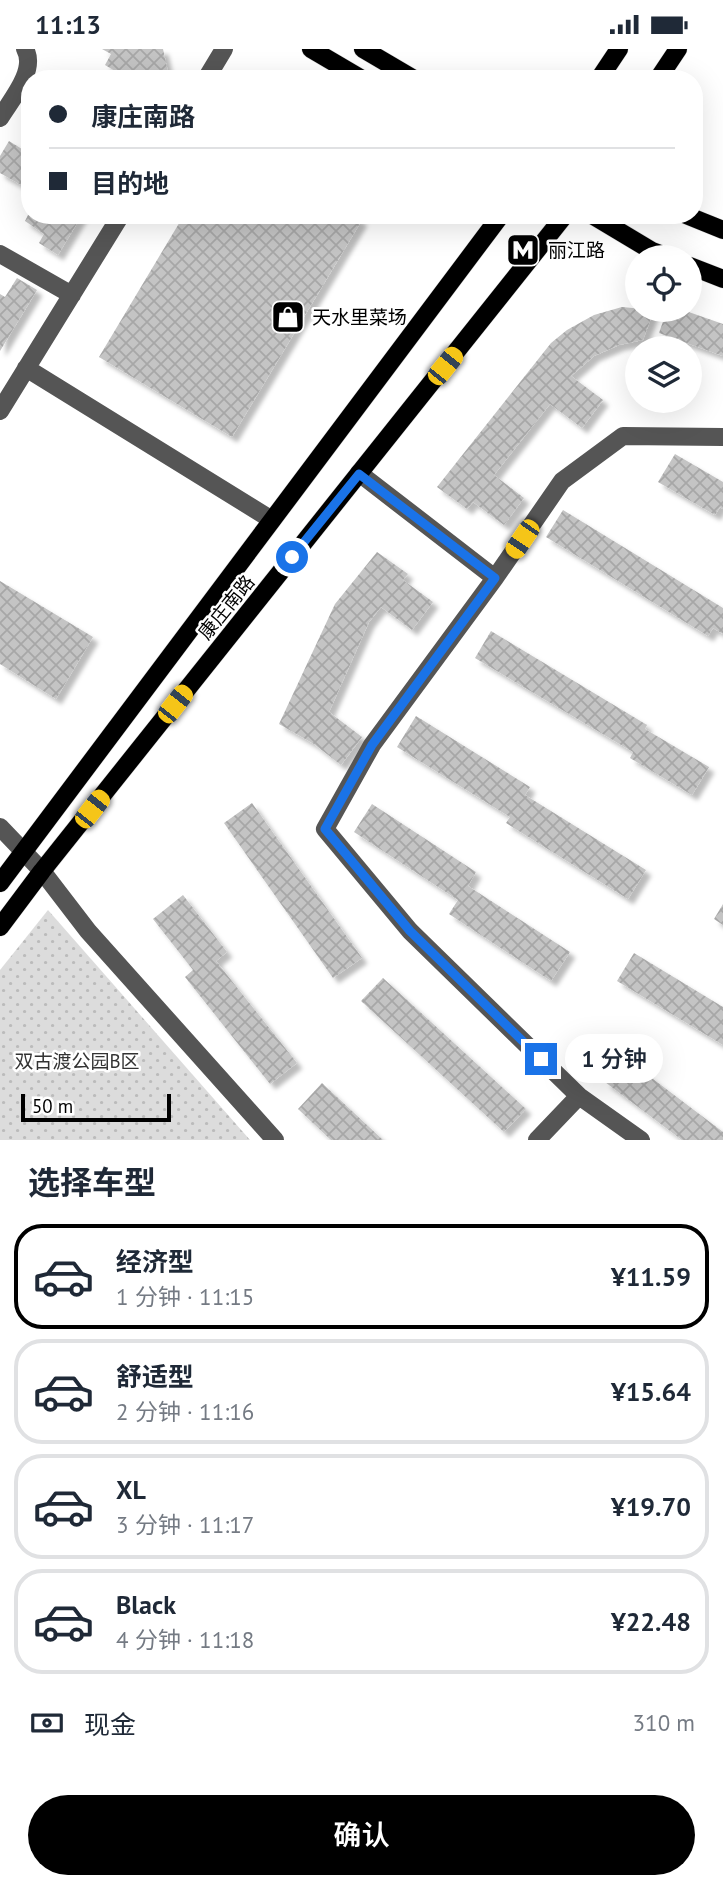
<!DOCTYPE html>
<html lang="zh">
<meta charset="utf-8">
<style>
body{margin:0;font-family:"PT Sans","Noto Sans SC",sans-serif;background:#f6f6f7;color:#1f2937;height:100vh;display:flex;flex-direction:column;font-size:26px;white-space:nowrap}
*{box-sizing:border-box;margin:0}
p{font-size:23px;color:#747a83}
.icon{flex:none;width:38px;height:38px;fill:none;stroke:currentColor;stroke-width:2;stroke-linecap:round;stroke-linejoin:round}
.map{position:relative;height:1091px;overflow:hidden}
.sheet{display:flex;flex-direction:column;background:#fff;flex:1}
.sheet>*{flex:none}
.hud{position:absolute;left:21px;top:21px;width:682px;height:154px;border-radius:28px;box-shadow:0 7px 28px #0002;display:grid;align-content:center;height:154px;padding:0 28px;background:#fff}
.tools{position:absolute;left:625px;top:196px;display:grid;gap:14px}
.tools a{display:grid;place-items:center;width:77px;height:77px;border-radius:50%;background:#fff;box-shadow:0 7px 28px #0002;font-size:35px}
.scale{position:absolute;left:21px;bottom:18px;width:150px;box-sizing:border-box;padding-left:7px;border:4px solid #000;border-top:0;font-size:19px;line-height:24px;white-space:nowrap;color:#000;-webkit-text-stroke:5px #fff;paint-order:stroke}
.end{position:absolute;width:32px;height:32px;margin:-16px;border:9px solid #1a73e8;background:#fff;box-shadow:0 0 0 4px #fff}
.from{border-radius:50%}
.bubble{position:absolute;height:49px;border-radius:24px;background:#fff;box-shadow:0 7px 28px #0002;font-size:23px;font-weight:600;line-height:49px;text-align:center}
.car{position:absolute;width:21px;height:42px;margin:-21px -10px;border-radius:9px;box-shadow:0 0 5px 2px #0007;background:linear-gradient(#f5c518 24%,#345 0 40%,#f5c518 0 76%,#345 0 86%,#f5c518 0)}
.hud b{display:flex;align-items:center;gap:24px;height:66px;font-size:26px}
.hud b+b{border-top:2px solid #e0e1e3}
.hud i{width:18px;height:18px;background:#1f2937}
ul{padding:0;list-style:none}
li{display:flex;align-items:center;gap:21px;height:105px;margin:0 14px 10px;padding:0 14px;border:4px solid #e0e1e3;border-radius:28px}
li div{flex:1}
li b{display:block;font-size:26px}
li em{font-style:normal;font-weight:600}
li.current{border-color:#000}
li>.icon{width:63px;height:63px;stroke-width:1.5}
h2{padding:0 28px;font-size:32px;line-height:84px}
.pay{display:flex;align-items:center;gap:18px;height:77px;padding:0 28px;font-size:26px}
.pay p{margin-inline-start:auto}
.button{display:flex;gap:14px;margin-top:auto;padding:14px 28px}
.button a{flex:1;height:80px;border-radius:42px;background:#000;color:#fff;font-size:28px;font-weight:600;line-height:80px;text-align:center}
.status{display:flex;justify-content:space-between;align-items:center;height:49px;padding:0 35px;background:#fff;direction:ltr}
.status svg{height:19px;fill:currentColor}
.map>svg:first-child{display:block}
.park{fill:url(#park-dots)}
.building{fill:url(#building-cross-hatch);filter:url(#shadow)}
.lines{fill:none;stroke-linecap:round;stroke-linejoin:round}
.major-casing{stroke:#dbdbdb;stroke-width:19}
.minor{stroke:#555;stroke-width:18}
.major{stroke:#000;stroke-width:18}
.route{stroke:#1a73e8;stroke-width:9}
.labels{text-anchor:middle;stroke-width:5;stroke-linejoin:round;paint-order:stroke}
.poi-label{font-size:19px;fill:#000;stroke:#fff;text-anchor:start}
.street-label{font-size:19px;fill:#000;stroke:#fff}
.park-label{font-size:19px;fill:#333;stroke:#fff}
</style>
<div class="status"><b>11:13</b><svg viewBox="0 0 49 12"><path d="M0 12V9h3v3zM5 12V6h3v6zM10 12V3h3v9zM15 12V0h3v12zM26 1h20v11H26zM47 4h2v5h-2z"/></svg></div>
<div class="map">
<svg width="723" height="1091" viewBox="0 0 723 1091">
<defs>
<pattern id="park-dots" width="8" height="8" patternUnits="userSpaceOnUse" patternTransform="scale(1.75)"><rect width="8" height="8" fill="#dcdcdc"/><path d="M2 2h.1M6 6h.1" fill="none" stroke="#bbb" stroke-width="1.8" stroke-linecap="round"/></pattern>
<pattern id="building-cross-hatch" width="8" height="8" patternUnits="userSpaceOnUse" patternTransform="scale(1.75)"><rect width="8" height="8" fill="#c4c4c4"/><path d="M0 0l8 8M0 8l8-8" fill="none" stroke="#a7a7a7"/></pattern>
<filter id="shadow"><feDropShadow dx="5.5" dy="5.5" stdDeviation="2" flood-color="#0004"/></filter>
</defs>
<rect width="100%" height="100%" fill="#fff"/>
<path class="park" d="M 48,861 L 250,1091 L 0,1091 L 0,921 Z"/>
<path class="building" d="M 102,0 L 163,0 L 168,23 L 164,30 L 110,30 L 115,22 L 105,16 L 111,5 Z
M 9,92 L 30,105 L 30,141 L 0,124 L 0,107 Z
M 28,166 L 82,166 L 58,206 L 39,194 L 44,185 L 25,172 Z
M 184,166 L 353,166 L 362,171 L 232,388 L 99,308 Z
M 17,229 L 37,241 L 0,302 L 0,245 L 5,248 Z
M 622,258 L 654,261 L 643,291 L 619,296 L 594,307 L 571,327 L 603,351 L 582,379 L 550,355 L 494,426 L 524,449 L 504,476 L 473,453 L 467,460 L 437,438 L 551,294 L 567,281 L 594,266 Z
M 667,261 L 683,261 L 723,275 L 723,307 L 659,284 Z
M 675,405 L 723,433 L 723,460 L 720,458 L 715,466 L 658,433 Z
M 563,461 L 723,559 L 723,585 L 713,579 L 708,587 L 546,488 Z
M 377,503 L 408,525 L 403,531 L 433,553 L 412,581 L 381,558 L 369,573 L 329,663 L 362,688 L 341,716 L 314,695 L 279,675 L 335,555 Z
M 0,532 L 93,588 L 56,650 L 0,615 Z
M 491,582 L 647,676 L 645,680 L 709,718 L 692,746 L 630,709 L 633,703 L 475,609 Z
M 416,667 L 530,738 L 525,746 L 646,821 L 628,850 L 506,774 L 510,768 L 397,698 Z
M 252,754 L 362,909 L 333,929 L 224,774 Z
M 372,755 L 476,823 L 468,837 L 570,903 L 551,932 L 449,865 L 458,851 L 354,783 Z
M 183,846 L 227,903 L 216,912 L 297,1014 L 270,1035 L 185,928 L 193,921 L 153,870 Z
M 723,855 L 723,876 L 714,870 Z
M 634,904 L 723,958 L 723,996 L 617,932 Z
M 383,929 L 526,1060 L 504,1083 L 361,952 Z
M 624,1008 L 723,1083 L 723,1091 L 682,1091 L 605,1033 Z
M 322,1034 L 383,1091 L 331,1091 L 298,1060 Z"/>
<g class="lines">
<defs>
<path id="major" d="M 311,0 L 362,30
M 363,0 L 414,30
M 599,30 L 619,0
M 658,30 L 678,0
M 592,166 L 652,202 L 668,208
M 686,166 L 723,181
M 690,217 L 723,230
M 0,834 L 501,166
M 0,878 L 42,822 L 565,166"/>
</defs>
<use href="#major" class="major-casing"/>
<path class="minor" d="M 206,30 L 224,0
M 0,69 C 11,51 37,21 25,0
M 0,205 L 72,246
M 26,319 L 272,471
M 0,362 L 121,166
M 359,424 L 495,529
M 0,778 L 42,822 L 88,882 L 275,1091
M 579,1047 L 641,1091
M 537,1091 L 579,1047 L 410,882 L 325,780 L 372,696 L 495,529 L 562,432 L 623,387 L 723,388"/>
<use href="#major" class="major"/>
</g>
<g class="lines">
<path class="route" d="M 292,508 L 359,425 L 495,529 L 372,696 L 325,780 L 410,882 L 541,1010"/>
</g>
<defs>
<symbol id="metro-square" viewBox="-11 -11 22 22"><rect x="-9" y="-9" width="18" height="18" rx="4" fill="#000" stroke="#fff"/><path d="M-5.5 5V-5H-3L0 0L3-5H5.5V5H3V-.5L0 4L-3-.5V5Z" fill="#fff"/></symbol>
<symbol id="shop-square" viewBox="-11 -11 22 22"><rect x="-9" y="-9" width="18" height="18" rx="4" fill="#000" stroke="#fff"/><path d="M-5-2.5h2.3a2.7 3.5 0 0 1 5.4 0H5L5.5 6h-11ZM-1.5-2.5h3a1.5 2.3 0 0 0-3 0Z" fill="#fff"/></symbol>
</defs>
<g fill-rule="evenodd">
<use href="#metro-square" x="504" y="182" width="38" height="38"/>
<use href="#shop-square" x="269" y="249" width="38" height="38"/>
</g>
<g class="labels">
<g class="poi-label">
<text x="548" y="208">丽江路</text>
<text x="312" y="275">天水里菜场</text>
</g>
<g class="street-label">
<text transform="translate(226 558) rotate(-51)" y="7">康庄南路</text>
</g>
<g class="park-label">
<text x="77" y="1019">双古渡公园B区</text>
</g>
</g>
</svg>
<div class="tools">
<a><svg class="icon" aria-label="locate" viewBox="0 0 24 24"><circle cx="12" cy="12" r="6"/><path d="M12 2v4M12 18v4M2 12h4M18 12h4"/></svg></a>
<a><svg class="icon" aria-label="layers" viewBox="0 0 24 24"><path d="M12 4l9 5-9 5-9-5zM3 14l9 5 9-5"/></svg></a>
</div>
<div class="scale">50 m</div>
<i class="end from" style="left:292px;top:508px"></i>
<i class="end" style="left:541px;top:1010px"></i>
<div class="bubble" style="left:565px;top:985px;width:98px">1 分钟</div>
<i class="car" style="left:445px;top:317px;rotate:39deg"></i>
<i class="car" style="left:522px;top:490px;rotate:214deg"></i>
<i class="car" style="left:175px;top:655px;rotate:38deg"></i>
<i class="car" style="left:92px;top:760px;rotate:38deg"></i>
<div class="hud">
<b><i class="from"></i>康庄南路</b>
<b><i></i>目的地</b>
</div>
</div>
<section class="sheet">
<h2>选择车型</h2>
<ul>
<li class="current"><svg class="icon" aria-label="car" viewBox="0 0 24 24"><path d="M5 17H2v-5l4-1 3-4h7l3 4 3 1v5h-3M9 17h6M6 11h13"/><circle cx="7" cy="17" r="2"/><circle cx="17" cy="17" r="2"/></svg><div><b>经济型</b><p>1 分钟 · 11:15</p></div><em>¥11.59</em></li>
<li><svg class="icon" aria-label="car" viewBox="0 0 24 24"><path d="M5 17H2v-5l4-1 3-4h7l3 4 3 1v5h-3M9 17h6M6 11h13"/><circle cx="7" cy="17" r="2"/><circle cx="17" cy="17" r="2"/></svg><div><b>舒适型</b><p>2 分钟 · 11:16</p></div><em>¥15.64</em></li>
<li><svg class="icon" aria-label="car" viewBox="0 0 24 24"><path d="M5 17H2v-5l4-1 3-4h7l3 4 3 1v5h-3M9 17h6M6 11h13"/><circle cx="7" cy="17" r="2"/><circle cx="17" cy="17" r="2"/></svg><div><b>XL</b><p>3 分钟 · 11:17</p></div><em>¥19.70</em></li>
<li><svg class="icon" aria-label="car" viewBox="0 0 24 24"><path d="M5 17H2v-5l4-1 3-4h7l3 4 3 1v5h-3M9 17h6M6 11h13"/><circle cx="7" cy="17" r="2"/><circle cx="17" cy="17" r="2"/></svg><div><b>Black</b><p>4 分钟 · 11:18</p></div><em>¥22.48</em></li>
</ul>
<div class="pay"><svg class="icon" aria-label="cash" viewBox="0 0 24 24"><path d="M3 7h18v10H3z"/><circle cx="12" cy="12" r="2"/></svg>现金<p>310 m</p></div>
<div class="button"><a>确认</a></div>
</section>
